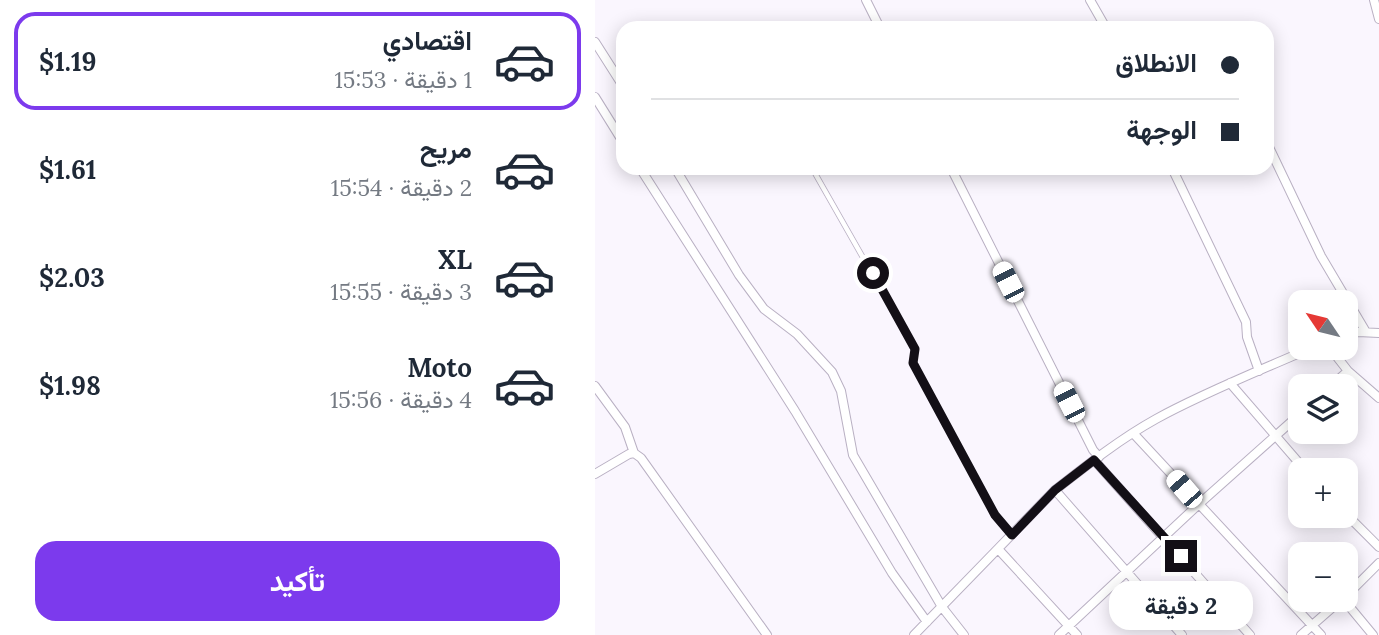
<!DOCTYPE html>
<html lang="ar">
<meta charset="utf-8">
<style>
body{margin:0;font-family:Lora,Vazirmatn,serif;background:#f2f2f3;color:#1f2937;direction:rtl;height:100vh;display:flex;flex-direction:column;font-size:26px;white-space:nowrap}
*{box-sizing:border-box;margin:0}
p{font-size:23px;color:#747a83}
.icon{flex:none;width:38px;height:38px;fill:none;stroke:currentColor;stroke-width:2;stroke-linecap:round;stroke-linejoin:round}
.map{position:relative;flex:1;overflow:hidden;direction:ltr}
.drawer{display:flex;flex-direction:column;background:#fff;width:595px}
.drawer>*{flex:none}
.banner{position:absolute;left:21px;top:21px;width:658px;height:154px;border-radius:21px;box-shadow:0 4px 18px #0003;direction:rtl;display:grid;align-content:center;height:154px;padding:0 35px;background:#fff}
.needle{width:46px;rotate:305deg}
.controls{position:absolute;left:693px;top:290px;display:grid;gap:14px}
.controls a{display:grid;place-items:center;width:70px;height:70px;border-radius:14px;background:#fff;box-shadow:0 4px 18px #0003;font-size:35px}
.end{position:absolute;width:32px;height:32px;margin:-16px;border:9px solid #130f16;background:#fff;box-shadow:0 0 0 4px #fff}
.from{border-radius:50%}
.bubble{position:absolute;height:49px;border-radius:21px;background:#fff;box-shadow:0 4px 18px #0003;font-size:23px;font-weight:700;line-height:49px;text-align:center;direction:rtl}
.car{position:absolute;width:21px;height:42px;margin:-21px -10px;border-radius:9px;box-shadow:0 0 5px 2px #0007;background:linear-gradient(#fff 24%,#345 0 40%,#fff 0 76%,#345 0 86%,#fff 0)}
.banner b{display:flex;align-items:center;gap:24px;height:66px;font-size:26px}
.banner b+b{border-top:2px solid #e0e1e3}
.banner i{width:18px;height:18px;background:#1f2937}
ul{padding:12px 0 0;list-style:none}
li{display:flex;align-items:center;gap:21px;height:98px;margin:0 14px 10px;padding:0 21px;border:4px solid transparent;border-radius:21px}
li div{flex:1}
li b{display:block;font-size:26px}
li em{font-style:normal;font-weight:700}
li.on{border-color:#7c3aed}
li>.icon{width:63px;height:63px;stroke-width:1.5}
.primary-button{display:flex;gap:14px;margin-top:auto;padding:14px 35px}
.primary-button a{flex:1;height:80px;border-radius:21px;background:#7c3aed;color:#fff;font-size:28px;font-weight:700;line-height:80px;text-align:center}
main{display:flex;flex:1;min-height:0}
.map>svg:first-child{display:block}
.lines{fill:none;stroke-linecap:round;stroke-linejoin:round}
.service-casing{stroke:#b9b0c3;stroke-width:6}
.minor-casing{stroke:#b9b0c3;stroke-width:10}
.service{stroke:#fff;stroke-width:4.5}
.minor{stroke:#fff;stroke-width:8}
.route{stroke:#130f16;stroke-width:9}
</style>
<main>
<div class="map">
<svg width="784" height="635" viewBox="0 0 784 635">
<rect width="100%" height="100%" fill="#faf6fe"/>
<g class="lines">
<defs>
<path id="service" d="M 217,168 L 320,349 L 318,363 L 400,515 L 416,535"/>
<path id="minor" d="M 271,0 L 285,28
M 495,0 L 511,28
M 779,0 L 784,19
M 0,42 L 28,86
M 0,97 L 28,142
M 672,143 L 726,256 L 771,332
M 45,168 L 200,411 L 297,573 L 332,622
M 80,168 L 144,275 L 169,309 L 202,334 L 237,372 L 246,391 L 258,455 L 347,607 L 369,635
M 356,168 L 498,450 L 504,457
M 577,168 L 651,322 L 652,337 L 664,371
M 751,335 L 763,332 L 784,333
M 735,348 L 753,371 L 784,398
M 635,383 L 711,471
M 0,386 L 30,427 L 39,453
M 735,387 L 753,371
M 538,433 L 726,635
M 499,460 L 655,635
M 0,474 L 34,454 L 39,453 L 46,458 L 172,635
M 460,490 L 587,635
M 751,514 L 784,547
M 404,550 L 482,635
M 751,596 L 784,563
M 749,600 L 778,635
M 319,635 L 460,490 C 492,465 525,439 561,419 C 610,392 664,371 716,348
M 464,635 L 604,504 L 705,414
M 706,635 L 746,600"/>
</defs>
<use href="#service" class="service-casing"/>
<use href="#minor" class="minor-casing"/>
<use href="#service" class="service"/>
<use href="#minor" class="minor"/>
</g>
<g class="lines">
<path class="route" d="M 278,273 L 320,349 L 318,363 L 400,515 L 417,535 L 460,490 L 499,460 L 586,556"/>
</g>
</svg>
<div class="controls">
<a><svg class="needle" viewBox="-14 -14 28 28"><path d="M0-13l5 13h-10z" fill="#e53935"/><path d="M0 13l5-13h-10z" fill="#747a83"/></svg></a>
<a><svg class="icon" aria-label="layers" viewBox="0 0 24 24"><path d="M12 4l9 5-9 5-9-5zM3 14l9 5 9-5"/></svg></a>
<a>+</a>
<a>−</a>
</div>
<i class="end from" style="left:278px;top:273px"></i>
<i class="end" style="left:586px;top:556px"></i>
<div class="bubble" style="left:514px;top:581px;width:144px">2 دقيقة</div>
<i class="car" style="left:413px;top:282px;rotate:333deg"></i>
<i class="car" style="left:474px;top:402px;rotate:333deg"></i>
<i class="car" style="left:589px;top:489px;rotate:319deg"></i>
<div class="banner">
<b><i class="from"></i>الانطلاق</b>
<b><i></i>الوجهة</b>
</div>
</div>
<section class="drawer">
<ul>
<li class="on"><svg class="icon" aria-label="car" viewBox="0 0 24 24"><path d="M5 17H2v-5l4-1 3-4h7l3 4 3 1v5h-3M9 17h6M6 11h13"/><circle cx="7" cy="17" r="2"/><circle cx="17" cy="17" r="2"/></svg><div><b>اقتصادي</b><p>1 دقيقة · 15:53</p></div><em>$1.19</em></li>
<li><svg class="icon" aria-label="car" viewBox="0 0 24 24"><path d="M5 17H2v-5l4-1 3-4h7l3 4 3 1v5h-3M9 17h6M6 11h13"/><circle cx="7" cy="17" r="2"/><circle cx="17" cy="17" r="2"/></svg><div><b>مريح</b><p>2 دقيقة · 15:54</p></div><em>$1.61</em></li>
<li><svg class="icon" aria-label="car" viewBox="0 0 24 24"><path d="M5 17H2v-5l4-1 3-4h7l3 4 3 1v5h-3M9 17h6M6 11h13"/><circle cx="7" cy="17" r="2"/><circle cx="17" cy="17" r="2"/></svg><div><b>XL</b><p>3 دقيقة · 15:55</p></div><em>$2.03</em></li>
<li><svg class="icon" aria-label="car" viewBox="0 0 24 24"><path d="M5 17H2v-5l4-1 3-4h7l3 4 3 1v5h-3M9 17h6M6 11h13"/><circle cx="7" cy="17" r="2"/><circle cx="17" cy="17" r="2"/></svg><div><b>Moto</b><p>4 دقيقة · 15:56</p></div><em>$1.98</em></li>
</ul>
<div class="primary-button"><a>تأكيد</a></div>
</section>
</main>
